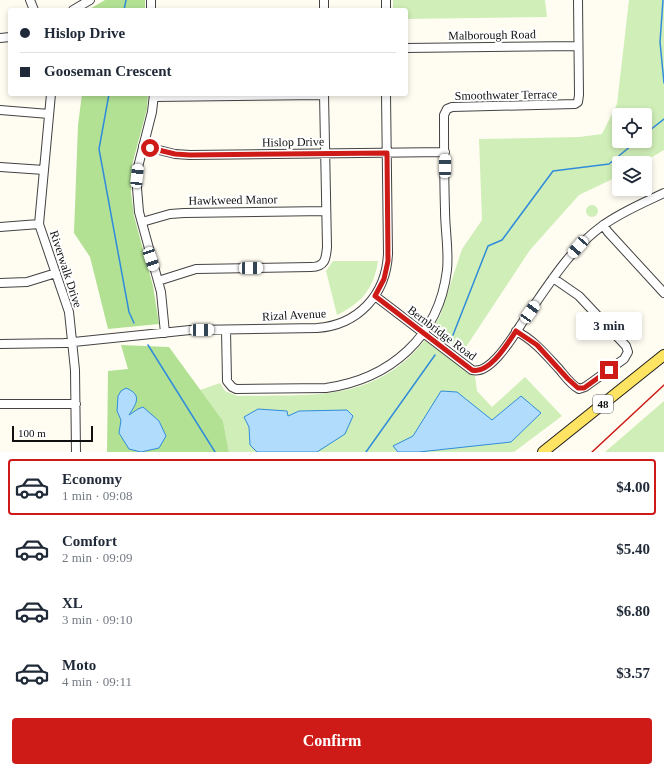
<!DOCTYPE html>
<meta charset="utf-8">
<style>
body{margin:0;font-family:"Times New Roman",serif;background:#f6f6f7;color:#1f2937;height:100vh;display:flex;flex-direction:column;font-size:15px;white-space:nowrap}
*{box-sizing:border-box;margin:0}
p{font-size:13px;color:#747a83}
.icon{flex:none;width:22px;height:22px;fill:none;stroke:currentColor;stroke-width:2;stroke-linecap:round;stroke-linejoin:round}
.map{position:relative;height:452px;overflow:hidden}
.drawer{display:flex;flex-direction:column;background:#fff;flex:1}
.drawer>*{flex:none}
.hud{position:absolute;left:8px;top:8px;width:400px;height:88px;border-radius:4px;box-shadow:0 2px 6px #0003;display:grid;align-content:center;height:88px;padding:0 12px;background:#fff}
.tools{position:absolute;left:612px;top:108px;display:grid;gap:8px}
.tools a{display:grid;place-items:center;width:40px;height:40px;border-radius:4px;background:#fff;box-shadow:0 2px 6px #0003;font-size:20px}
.scale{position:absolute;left:12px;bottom:10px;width:81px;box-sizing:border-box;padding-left:4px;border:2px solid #101010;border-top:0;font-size:11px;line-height:14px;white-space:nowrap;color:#101010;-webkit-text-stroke:3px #fff;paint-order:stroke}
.end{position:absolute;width:18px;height:18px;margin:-9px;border:5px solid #cf1b18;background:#fff;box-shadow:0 0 0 2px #fff}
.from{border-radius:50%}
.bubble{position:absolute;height:28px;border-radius:4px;background:#fff;box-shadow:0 2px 6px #0003;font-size:13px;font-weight:700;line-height:28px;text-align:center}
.car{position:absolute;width:12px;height:24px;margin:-12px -6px;border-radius:5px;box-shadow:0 0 3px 1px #0007;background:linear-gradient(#fff 24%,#345 0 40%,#fff 0 76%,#345 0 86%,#fff 0)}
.hud b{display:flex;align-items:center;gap:14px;height:38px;font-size:15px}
.hud b+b{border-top:1px solid #e0e1e3}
.hud i{width:10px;height:10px;background:#1f2937}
ul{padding:7px 0 0;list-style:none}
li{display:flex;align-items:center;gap:12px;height:56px;margin:0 8px 6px;padding:0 4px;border:2px solid transparent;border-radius:4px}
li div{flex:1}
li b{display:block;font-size:15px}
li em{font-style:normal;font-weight:700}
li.active{border-color:#cf1b18}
li>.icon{width:36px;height:36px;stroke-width:1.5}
.action{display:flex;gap:8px;margin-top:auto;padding:8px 12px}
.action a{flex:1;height:46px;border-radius:4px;background:#cf1b18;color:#fff;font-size:16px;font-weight:700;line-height:46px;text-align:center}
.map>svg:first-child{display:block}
.green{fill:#d0eeb7;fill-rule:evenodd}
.forest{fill:#b2e194}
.water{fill:#b1dcfc;stroke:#308cdb}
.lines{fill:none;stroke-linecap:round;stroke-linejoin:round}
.stream{stroke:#308cdb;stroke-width:1.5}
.minor-casing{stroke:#434343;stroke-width:10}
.major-casing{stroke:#212121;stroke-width:12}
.minor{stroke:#fff;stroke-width:8}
.major{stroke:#ffe362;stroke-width:10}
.rail{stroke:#cf1b18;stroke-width:1.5}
.route{stroke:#cf1b18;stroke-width:5}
.labels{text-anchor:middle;stroke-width:4;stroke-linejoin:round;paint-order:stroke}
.shield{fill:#fff;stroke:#585858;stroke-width:1}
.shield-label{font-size:11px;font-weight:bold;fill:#101010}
.street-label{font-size:12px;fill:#101010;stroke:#fff}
</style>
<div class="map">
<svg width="664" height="452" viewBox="0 0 664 452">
<rect width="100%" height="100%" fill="#fffdf2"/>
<path class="green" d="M 393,0 L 545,0 L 547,17 L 406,19 L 406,10 L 393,10 Z
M 629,0 L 664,0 L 664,150 L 642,163 L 619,163 L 619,176 L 579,195 L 530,250 L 462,353 L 432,330 L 440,316 L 462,249 L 482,220 L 479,139 L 579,137 L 602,134 L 617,104 ZM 619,115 L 645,115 L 645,141 L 619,141 Z
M586 211a6 6 0 1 1 12 0a6 6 0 1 1-12 0Z
M 333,261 L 378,261 C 374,288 362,303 337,315 L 326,271 Z
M 425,340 L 475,376 L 477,391 L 492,407 L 525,377 L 562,416 L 514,452 L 229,452 L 223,421 L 200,390 L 220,383 L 225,391 L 237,396 C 310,394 374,404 425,340 Z
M 664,401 L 664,452 L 605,452 Z"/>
<path class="forest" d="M 105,0 L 145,0 L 145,10 L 88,10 Z
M 82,94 L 148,94 L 147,109 L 132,165 L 131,192 L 134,216 L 153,286 L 159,324 L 108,329 L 90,257 L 74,233 L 78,125 Z
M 121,345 L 169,347 L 223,421 L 229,452 L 107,452 L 108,371 L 128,369 Z"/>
<path class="water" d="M 126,388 C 143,395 136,404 129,415 L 138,409 L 143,407 L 159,421 L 166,436 L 159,448 L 141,452 L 129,449 L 119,433 L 121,420 L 117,411 L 118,396 L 121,391 Z
M 441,391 L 457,392 L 492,420 L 521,396 L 541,413 L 511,442 L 419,452 L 398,452 L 393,446 L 413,436 Z
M 258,409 L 287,411 L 288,416 L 299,411 L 347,410 L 353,416 L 345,434 L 317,452 L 257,452 L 250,445 L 249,427 L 244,417 Z"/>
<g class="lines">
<path class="stream" d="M 663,0 L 660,42 L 664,83
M 124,10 L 126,0
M 109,94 L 99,149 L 129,312 L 134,323
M 645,134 L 664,119
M 453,335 L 488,246 L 502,240 L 553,171 L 609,164 L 637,141
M 148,345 L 215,452
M 366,452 L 435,355"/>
<defs>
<path id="minor" d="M 30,0 L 34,10
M 151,0 L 151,10
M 324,0 L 324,10
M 386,0 L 386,10
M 73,10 L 90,0
M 0,38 L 10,37
M 406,48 L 578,46
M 51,94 L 39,224 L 69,312 L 75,370 L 76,452
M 154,94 L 152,112 L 138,167 L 137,188 L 139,212 L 161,292 L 165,333
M 154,97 L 324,95
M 0,110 L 49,114
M 143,146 L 175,154 L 190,155 L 445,152
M 0,167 L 44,170
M 142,222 L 170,214 L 184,213 L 326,211
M 603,225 L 608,232 L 664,293
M 0,227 L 39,224
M 158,281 L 196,269 L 311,267 C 325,267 326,259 327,247 L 324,94
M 0,283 L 27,282 L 56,273
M 375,296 L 472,370 C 491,376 515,333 524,320 C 548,286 569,250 602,226 C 621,212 643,203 664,193
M 226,330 L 227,381 L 232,387 L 236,389 L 326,388 C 390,379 439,337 447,270 C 449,250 445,230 445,210 C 444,178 444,147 444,115 L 447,109 L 452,107 L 575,104 L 578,102 L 579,95 L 578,0
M 516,331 C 534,340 546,355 559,369 C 565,376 571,385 579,389 L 585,387 L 624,359 L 628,352 L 626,346 L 579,296 L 553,278
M 0,344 L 64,343 L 190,330 L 317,328 C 358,325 386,295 388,254 L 386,94
M 0,404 L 76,404"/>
<path id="major" d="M 543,452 L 664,355"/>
</defs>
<use href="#minor" class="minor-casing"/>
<use href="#major" class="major-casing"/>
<use href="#minor" class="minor"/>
<use href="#major" class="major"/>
<path class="rail" d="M 592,452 L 664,385"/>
</g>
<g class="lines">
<path class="route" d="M 150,148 L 175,154 L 190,155 L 387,153 L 388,261 L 384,279 L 375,296 L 472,370 C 489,375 508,343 516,331 L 537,345 L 568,379 L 578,388 L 584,388 L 609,370"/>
</g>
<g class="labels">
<rect class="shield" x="593" y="395" width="20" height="18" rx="3"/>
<g class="shield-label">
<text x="603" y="408">48</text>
</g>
<g class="street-label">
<text transform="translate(492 35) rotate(-1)" y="4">Malborough Road</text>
<text transform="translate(506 95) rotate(-1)" y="4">Smoothwater Terrace</text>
<text transform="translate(293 142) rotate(-1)" y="4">Hislop Drive</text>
<text transform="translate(233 200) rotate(-1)" y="4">Hawkweed Manor</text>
<text transform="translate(66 269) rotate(72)" y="4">Riverwalk Drive</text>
<text transform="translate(294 315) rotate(-3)" y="4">Rizal Avenue</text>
<text transform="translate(442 333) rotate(37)" y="4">Bernbridge Road</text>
</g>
</g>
</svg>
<div class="tools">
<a><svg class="icon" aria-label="locate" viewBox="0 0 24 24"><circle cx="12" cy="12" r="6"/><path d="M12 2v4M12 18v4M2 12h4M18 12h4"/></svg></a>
<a><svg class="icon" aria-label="layers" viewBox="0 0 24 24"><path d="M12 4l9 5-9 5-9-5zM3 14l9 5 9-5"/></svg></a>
</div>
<div class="scale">100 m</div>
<i class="end from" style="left:150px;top:148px"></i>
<i class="end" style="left:609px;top:370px"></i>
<div class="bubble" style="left:576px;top:312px;width:66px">3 min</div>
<i class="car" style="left:445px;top:166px;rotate:0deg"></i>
<i class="car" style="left:137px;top:176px;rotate:6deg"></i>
<i class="car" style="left:578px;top:247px;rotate:221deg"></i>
<i class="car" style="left:151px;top:259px;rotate:162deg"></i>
<i class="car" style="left:251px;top:268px;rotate:89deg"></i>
<i class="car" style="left:530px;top:312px;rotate:35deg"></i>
<i class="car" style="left:202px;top:330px;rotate:89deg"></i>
<div class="hud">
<b><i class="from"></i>Hislop Drive</b>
<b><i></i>Gooseman Crescent</b>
</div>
</div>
<section class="drawer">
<ul>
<li class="active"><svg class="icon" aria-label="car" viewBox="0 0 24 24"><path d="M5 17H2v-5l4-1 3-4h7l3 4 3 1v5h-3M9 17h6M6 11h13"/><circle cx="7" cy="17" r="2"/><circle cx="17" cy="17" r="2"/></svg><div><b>Economy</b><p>1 min · 09:08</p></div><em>$4.00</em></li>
<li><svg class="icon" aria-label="car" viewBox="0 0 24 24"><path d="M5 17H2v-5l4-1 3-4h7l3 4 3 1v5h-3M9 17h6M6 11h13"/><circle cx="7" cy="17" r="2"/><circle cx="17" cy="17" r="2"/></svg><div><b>Comfort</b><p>2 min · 09:09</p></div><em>$5.40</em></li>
<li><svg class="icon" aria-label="car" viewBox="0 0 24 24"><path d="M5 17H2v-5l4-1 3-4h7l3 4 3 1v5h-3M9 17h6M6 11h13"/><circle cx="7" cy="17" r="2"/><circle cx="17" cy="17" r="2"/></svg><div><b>XL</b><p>3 min · 09:10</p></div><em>$6.80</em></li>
<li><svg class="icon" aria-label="car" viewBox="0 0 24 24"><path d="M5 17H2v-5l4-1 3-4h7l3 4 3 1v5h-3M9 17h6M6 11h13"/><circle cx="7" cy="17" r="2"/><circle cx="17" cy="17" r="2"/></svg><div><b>Moto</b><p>4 min · 09:11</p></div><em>$3.57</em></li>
</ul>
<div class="action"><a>Confirm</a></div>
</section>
